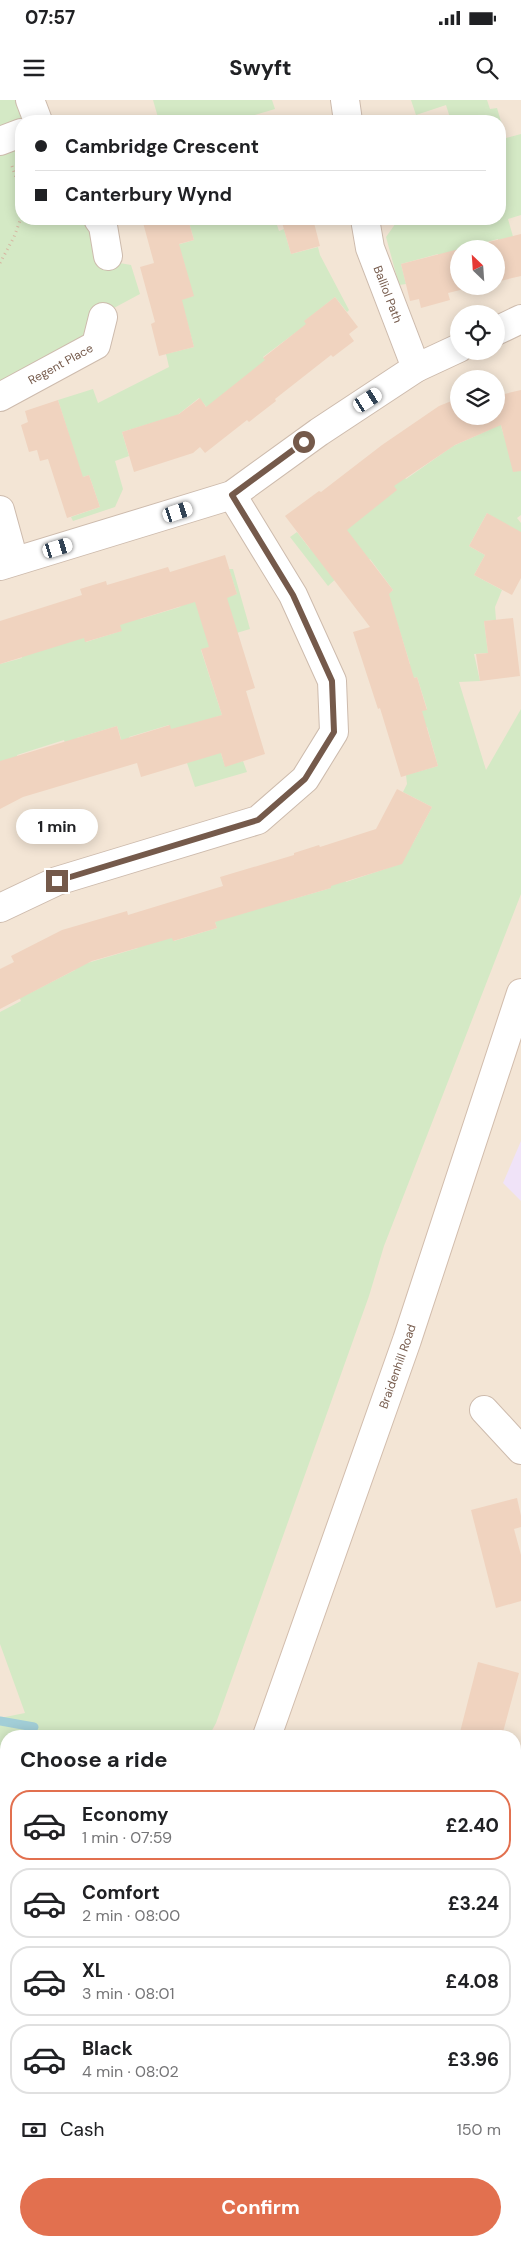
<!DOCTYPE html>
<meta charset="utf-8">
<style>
body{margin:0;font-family:"DM Sans",sans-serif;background:#f2f2f2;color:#202124;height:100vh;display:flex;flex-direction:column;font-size:19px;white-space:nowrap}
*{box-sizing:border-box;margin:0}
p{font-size:16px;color:#757577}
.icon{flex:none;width:28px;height:28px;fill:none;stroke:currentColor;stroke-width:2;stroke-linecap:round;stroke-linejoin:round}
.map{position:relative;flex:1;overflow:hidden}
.panel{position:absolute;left:0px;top:1630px;width:521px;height:516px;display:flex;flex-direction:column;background:#fff;border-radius:20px 20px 0 0;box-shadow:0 2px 12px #0003}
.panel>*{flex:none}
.guide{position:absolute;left:15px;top:15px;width:491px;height:110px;border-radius:20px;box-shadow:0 2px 12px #0003;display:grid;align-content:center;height:110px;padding:0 20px;background:#fff}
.needle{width:32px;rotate:335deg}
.controls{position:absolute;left:450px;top:140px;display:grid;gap:10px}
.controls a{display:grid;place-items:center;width:55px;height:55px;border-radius:50%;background:#fff;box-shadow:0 2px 12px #0003;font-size:25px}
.end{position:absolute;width:22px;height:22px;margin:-11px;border:6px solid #755a4b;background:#fff;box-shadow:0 0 0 2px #fff}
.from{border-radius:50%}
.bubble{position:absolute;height:35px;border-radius:18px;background:#fff;box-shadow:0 2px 12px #0003;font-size:16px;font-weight:700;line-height:35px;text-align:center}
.car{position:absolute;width:15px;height:30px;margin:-15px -8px;border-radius:6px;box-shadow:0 0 4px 1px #0007;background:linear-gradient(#fff 24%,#345 0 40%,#fff 0 76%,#345 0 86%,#fff 0)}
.guide b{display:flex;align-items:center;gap:18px;height:48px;font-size:19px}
.guide b+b{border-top:1px solid #e0e0e0}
.guide i{width:12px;height:12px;background:#202124}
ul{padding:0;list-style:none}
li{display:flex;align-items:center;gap:15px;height:70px;margin:0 10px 8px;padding:0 10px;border:2px solid #e0e0e0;border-radius:20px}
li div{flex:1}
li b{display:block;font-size:19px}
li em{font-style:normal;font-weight:700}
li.active{border-color:#e2704f}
li>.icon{width:45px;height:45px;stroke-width:1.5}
h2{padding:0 20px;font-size:22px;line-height:60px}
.pay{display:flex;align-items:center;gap:12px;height:55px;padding:0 20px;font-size:19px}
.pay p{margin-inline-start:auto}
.button{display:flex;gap:10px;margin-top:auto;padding:10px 20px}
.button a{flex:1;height:58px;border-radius:30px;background:#e2704f;color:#fff;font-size:20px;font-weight:700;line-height:58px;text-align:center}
.status{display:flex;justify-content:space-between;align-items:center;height:35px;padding:0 25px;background:#fff;direction:ltr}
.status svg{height:14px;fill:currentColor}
header{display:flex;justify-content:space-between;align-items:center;height:65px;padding:0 20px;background:#fff;font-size:22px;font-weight:700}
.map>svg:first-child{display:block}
.residential{fill:#f3e5d5;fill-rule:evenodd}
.education{fill:#f0e3f8}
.green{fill:#d4e9c5}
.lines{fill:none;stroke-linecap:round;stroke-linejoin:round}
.stream{stroke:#a2ced7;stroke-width:9}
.building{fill:#f0d3bf}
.street-casing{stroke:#cdbbad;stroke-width:30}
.secondary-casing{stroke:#d2bdad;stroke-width:30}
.primary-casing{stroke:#dbd4d0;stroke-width:30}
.path{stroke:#d6b6a2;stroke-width:3;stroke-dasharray:1 4;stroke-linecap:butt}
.street{stroke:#fff;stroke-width:28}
.secondary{stroke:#fff;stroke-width:28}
.primary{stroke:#f8d8a1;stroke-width:28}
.route{stroke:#755a4b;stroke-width:6}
.labels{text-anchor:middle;stroke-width:4;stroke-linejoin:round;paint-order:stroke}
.street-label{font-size:12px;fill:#755a4b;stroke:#fff8ed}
</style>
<div class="status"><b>07:57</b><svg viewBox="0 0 49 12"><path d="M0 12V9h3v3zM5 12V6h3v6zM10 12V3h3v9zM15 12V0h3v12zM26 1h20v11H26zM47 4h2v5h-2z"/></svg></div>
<header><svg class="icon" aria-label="menu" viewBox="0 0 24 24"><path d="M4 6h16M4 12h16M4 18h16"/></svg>Swyft<svg class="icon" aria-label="search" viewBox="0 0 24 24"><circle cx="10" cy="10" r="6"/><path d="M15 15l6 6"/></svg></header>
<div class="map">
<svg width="521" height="2146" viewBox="0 0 521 2146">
<rect width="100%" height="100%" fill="#fcf4e6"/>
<path class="residential" d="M 0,0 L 521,0 L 521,2146 L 0,2146 ZM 21,21 L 500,21 L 500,119 L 21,119 ZM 459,149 L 496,149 L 496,186 L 459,186 ZM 459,214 L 496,214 L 496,251 L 459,251 ZM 459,279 L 496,279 L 496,316 L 459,316 ZM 6,1636 L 515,1636 L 515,2140 L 6,2140 Z"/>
<path class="education" d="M 521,1041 L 521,1101 L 503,1083 Z"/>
<path class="green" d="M 0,0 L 23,0 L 30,21 L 21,21 L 21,119 L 89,119 L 97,159 L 131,165 L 140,194 L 112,209 L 91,243 L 0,290 Z
M 153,0 L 272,0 L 275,9 L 245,18 L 246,21 L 159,21 Z
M 411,0 L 487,0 L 490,9 L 497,8 L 506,38 L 521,34 L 521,115 L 508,119 L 514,140 L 499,144 L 498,139 L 459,149 L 459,175 L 444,179 L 438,154 L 401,164 L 406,184 L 399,185 L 386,137 L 398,120 L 500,119 L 500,21 L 451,21 L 446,5 L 416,15 Z
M 188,119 L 275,119 L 279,131 L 284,129 L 291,154 L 318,147 L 320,155 L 349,210 L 347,212 L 335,197 L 305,221 L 319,239 L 307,249 L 295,233 L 263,257 L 277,276 L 214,316 L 199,298 L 170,321 L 162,320 L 122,332 L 129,356 L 115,361 L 123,389 L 115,407 L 73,421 L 71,417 L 100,407 L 89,375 L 65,383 L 74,351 L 58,300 L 93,289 L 98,303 L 169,267 L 166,254 L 194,247 L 185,214 L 159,206 L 193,196 L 182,156 L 159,150 L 194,140 Z
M 496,308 L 504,336 L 521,332 L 521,415 L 517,418 L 521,423 L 521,442 L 506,426 L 487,413 L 469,446 L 485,455 L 474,475 L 502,490 L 495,507 L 496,520 L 484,521 L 488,553 L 474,554 L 480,581 L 459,582 L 486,670 L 521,609 L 521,794 L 384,1146 L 369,1196 L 216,1623 L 209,1636 L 6,1636 L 6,1774 L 0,1778 L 0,1618 L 25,1613 L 0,1544 L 0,912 L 21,901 L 7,872 L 30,893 L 75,870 L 61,844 L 84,864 L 138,848 L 130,821 L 172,836 L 174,841 L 217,828 L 208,801 L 286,801 L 331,788 L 324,762 L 338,758 L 346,782 L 397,765 L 390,731 L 413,743 L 432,707 L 403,692 L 407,684 L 406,675 L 438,666 L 427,627 L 401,634 L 398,619 L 427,609 L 417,577 L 394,584 L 410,564 L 396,519 L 365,512 L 393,490 L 370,459 L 343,480 L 339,476 L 328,486 L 290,437 L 297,432 L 310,449 L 385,374 L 396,365 L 406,379 L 453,346 L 489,330 L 496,316 Z
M 229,469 L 233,469 L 250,529 L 223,537 L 224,542 L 201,550 L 222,615 L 210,619 L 225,666 L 243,661 L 247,672 L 195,687 L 183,651 L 178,653 L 169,625 L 129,637 L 136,660 L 128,662 L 117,626 L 77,638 L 86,668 L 74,671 L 64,640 L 17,655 L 26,686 L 0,665 L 0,564 L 22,558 L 17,541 L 78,520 L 86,542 L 121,531 L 114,508 L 140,519 L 180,507 L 191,487 L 197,507 L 237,494 Z"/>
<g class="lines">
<path class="stream" d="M 0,1621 L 34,1627"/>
</g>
<path class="building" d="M 142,119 L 188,119 L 194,140 L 179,144 L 194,196 L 182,200 L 194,247 L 159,256 L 151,224 L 155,222 L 140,167 L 154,163 Z
M 281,119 L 313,119 L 320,146 L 291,154 Z
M 521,134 L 521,176 L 496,182 L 496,149 L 460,149 Z
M 459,149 L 459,186 L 476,186 L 448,193 L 450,200 L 421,208 L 419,199 L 410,201 L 401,164 Z
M 335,197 L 358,227 L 349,234 L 354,241 L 333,257 L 331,255 L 275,299 L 276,301 L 249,322 L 247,320 L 205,353 L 200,347 L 193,353 L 134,372 L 122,332 L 179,314 L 200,298 L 206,307 L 265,260 L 263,258 L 306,224 L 304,221 Z
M 521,290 L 521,371 L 513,372 L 501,325 L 455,345 L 394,386 L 397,390 L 347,430 L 393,490 L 389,494 L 414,578 L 417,577 L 427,610 L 422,611 L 438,666 L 401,677 L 380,608 L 378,609 L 353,532 L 370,527 L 285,416 L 319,391 L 321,392 L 382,345 L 439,306 L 459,298 L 459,316 L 496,316 L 496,296 Z
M 58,300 L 83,377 L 89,375 L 100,407 L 67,418 L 48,359 L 40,361 L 37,350 L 29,352 L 21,325 L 28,322 L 25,311 Z
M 487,413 L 521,432 L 521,478 L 512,495 L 474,475 L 485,455 L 469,446 Z
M 225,455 L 237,494 L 227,498 L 255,588 L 246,591 L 265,654 L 225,667 L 221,653 L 141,677 L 137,663 L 23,697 L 0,709 L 0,661 L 117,626 L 121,640 L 170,625 L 171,629 L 222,615 L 201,549 L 209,547 L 195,502 L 120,525 L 122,531 L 85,542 L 84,538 L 0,564 L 0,521 L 82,495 L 80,489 L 106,481 L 107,485 L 168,467 L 170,472 Z
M 513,518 L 520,576 L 480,581 L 476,554 L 488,553 L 484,521 Z
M 397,689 L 432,707 L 402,764 L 331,786 L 331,788 L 215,822 L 217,828 L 173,841 L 172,838 L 92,861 L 0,909 L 0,869 L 14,862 L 11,856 L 62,830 L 127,811 L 128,815 L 223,786 L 220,777 L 294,755 L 294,753 L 319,745 L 320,747 L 376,729 Z
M 517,1398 L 521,1416 L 521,1427 L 514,1429 L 521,1455 L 521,1501 L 496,1508 L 471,1410 Z
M 478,1562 L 519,1573 L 502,1636 L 459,1636 Z"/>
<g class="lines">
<defs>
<g id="street">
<path d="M 30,0 L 38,21"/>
<path d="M 345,0 L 348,21"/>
<path d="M 0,41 L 21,33"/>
<path d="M 98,119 L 103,126 L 108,156"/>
<path id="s1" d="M 365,119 L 370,148 L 416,268"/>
<path d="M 496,231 L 521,219"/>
<path id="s2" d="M 0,297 L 96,245 L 103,217"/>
<path d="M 0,410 L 14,461"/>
<path d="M 0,466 L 232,395 L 319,332 L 416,268 L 459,248"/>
<path d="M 0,808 L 57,781 L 258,720 L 305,679 L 334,632 L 332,581 L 293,495 L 232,395"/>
<path d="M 484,1310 L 521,1350"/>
<path d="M 515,1759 L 521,1738"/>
<path d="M 515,2139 L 518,2146"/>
</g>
<g id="secondary">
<path id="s3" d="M 267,1636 L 407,1240 L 521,893"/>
</g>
<path id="primary" d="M 0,1855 L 6,1844
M 0,1911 L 6,1924
M 94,2140 L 95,2146"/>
</defs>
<use href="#street" class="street-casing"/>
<use href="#secondary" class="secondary-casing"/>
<use href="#primary" class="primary-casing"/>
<path class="path" d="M 12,66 L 21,92
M 0,163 L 14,137 L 21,118"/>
<use href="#street" class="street"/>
<use href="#secondary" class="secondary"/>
<use href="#primary" class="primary"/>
</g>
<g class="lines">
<path class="route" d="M 57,781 L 258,720 L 305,679 L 334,632 L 332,581 L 293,495 L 232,395 L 304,342"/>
</g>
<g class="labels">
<g class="street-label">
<text dy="4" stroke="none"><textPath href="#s1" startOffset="79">Balliol Path</textPath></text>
<text dy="4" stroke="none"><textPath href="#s2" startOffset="69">Regent Place</textPath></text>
<text dy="4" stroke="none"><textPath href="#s3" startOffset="392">Braidenhill Road</textPath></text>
</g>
</g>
</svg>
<div class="controls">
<a><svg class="needle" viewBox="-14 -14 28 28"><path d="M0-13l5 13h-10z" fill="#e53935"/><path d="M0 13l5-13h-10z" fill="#757577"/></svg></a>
<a><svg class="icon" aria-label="locate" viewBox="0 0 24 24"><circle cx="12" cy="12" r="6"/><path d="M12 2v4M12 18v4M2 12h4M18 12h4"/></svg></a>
<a><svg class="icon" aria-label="layers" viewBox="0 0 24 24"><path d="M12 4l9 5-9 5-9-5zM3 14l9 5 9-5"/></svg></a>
</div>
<i class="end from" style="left:304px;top:342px"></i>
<i class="end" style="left:57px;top:781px"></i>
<div class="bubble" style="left:16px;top:709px;width:82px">1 min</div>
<i class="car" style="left:368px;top:300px;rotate:57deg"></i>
<i class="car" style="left:178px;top:412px;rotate:72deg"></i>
<i class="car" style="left:58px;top:448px;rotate:73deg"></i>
<div class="guide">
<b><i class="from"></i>Cambridge Crescent</b>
<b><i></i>Canterbury Wynd</b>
</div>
<section class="panel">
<h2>Choose a ride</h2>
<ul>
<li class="active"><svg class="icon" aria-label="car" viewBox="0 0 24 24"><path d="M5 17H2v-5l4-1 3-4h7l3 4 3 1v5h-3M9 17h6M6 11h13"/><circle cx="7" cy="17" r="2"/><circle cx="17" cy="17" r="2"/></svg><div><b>Economy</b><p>1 min · 07:59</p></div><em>£2.40</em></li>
<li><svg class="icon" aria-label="car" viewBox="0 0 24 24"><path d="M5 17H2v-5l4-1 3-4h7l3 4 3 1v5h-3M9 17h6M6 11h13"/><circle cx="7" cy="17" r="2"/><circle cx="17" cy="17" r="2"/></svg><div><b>Comfort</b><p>2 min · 08:00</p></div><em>£3.24</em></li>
<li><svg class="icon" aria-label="car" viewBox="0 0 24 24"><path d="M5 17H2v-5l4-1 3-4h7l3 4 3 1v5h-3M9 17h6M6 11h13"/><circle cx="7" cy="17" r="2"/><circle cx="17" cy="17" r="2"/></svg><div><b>XL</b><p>3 min · 08:01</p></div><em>£4.08</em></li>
<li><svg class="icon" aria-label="car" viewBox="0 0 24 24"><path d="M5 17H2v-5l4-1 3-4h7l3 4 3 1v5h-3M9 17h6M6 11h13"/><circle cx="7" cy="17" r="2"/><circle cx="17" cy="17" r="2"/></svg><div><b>Black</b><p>4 min · 08:02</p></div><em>£3.96</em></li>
</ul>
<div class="pay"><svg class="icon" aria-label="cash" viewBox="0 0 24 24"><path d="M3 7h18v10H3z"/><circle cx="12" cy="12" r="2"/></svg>Cash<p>150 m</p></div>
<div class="button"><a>Confirm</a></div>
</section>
</div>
